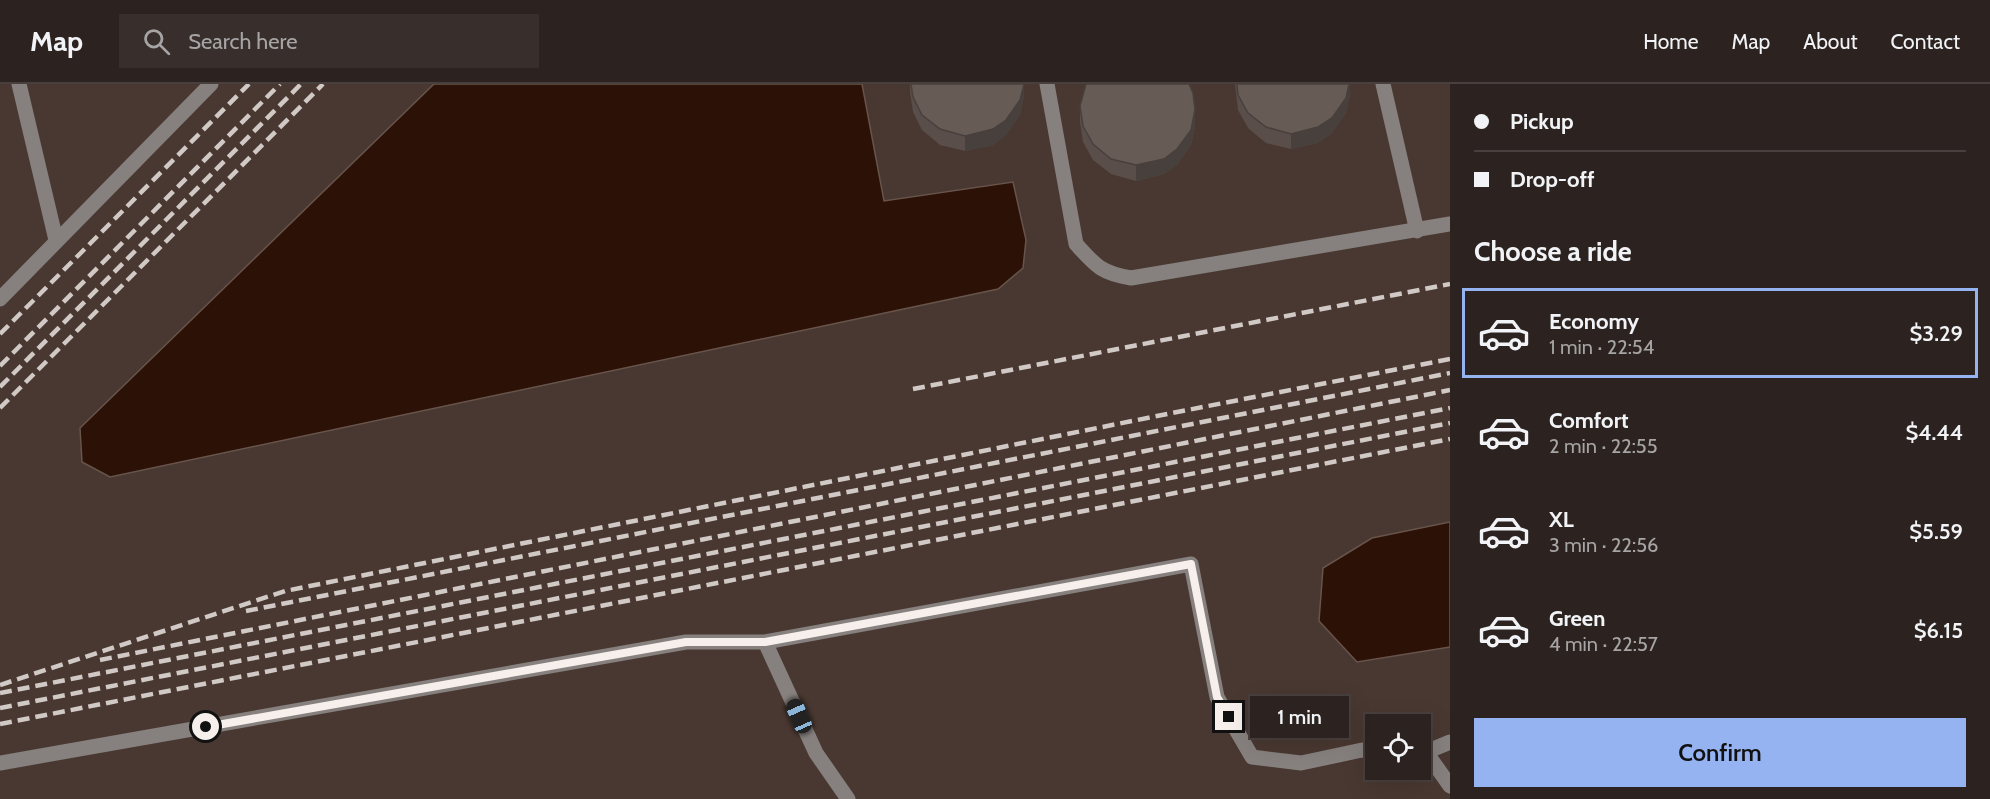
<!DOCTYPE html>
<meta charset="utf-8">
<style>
body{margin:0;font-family:Cabin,sans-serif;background:#382f2d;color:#f1f3f6;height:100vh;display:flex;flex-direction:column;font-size:22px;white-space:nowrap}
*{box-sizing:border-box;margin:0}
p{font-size:20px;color:#a6a4a5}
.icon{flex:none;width:33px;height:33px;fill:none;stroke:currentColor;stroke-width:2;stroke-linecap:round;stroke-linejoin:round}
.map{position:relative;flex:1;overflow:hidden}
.side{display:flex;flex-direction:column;background:#2c2320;width:540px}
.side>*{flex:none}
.hud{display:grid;align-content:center;height:132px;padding:0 24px;background:#2c2320}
.controls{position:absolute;left:1365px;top:630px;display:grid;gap:12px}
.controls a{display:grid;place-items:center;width:66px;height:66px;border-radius:0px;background:#2c2320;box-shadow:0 6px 24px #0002,0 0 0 2px #48403e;font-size:30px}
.end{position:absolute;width:27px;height:27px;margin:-14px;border:8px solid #f6efec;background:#111;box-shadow:0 0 0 3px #111}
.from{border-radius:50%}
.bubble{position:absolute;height:42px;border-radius:0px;background:#2c2320;box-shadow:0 6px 24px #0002,0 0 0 2px #48403e;font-size:20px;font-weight:600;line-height:42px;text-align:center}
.car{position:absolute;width:18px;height:36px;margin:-18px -9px;border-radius:8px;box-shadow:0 0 4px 2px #0007;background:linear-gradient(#222 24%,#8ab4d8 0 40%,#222 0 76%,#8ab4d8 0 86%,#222 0)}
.hud b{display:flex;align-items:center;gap:21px;height:57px;font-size:22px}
.hud b+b{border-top:2px solid #48403e}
.hud i{width:15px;height:15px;background:#f1f3f6}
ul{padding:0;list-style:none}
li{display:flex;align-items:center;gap:18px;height:90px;margin:0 12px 9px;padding:0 12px;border:3px solid transparent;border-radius:0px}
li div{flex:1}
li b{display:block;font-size:22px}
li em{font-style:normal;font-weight:600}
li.selected{border-color:#95b2f1}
li>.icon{width:54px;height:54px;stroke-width:1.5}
h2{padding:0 24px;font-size:27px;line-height:72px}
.action{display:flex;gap:12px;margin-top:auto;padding:12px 24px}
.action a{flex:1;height:69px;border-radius:0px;background:#95b2f1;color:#111;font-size:24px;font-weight:600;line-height:69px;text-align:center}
header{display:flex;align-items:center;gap:36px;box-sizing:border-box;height:84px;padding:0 30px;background:#2c2320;border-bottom:2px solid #48403e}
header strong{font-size:28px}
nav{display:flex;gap:33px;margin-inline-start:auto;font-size:21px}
.search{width:420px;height:54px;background:#382f2d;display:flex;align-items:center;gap:15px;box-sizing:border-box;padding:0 21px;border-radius:0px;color:#a6a4a5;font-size:22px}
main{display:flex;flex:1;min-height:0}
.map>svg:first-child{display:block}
.built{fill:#493831;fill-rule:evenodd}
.water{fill:#2b1106;stroke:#68544b;stroke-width:1.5}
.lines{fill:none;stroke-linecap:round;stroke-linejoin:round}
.minor{stroke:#86807e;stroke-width:15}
.rail{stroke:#d1c9c5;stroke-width:4.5;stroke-dasharray:12 6;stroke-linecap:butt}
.wall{fill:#594e4a}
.shaded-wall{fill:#48403c}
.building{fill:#675b56;stroke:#48403c;stroke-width:1.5}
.route{stroke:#f6efec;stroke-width:8}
</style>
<header>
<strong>Map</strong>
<div class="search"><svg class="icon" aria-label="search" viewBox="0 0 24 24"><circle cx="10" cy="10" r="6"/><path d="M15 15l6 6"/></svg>Search here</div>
<nav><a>Home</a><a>Map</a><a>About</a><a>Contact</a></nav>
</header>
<main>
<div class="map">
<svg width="1450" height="715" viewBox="0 0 1450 715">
<rect width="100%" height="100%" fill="#3a2f2a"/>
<path class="built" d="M 0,0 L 1450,0 L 1450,715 L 0,715 ZM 1376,640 L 1420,640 L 1420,686 L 1376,686 Z"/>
<path class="water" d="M 434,0 L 862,0 L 884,117 L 1013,98 L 1026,156 L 1023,184 L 998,205 L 110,393 L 82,378 L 80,344 Z
M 1450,438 L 1450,563 L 1357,578 L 1319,537 L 1323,484 L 1372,454 Z"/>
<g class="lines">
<path class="minor" d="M 19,0 L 56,156
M 1047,0 L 1076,160 C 1096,182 1101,189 1131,194 L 1450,140
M 1383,0 L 1417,147
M 0,215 L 211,0
M 765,558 L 816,669 L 848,715
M 1420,668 L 1426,668 L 1450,658
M 1426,668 L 1450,702
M 0,679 L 686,558 L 765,558 L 1191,480 L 1217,613 L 1252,673 L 1301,679 L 1362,666 L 1376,667"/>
<path class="rail" d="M 0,250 L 249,0
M 0,282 L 280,0
M 0,303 L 301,0
M 913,305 L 1450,200
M 0,324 L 323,0
M 246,527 L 1450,289
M 100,576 L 1450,306
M 0,601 L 285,507 L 1172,329 L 1450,275
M 0,609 L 1450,324
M 0,624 L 1450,339
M 0,640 L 1450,355"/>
</g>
<path class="wall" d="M 910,0 L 1024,0 L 1024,12 L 1020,31 L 1006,51 L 993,61 L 965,67 L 940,61 L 922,46 L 913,28 L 910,8 Z
M 1235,0 L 1350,0 L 1350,10 L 1346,29 L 1332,49 L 1318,59 L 1291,65 L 1266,59 L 1248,44 L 1238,26 Z
M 1080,22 L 1195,42 L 1191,61 L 1177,81 L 1164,90 L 1136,97 L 1111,90 L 1093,76 L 1083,58 L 1080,38 Z"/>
<path class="shaded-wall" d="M 1024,0 L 1024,12 L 1020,31 L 1006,51 L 993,61 L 965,67 L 965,52 Z
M 1349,0 L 1350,0 L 1350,10 L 1346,29 L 1332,49 L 1318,59 L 1291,65 L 1291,50 Z
M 1195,26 L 1195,42 L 1191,61 L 1177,81 L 1164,90 L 1136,97 L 1136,81 Z"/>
<path class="building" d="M 911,0 L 1024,0 L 1020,16 L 1006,36 L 993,45 L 965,52 L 940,45 L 922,31 L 913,13 Z
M 1086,0 L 1189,0 L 1193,9 L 1195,26 L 1191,46 L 1177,65 L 1164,75 L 1136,81 L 1111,75 L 1093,60 L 1083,42 L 1080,22 Z
M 1237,0 L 1349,0 L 1346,14 L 1332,34 L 1318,43 L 1291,50 L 1266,43 L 1248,29 L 1238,11 Z"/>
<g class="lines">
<path class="route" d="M 206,643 L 686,558 L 765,558 L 1191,480 L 1217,613 L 1229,633"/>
</g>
</svg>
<div class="controls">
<a><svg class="icon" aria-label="locate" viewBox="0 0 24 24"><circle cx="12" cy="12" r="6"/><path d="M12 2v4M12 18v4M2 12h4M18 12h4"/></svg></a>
</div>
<i class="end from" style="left:206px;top:643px"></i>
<i class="end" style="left:1229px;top:633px"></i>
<div class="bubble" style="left:1250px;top:612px;width:99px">1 min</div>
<i class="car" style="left:799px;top:632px;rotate:336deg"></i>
</div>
<section class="side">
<div class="hud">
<b><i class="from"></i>Pickup</b>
<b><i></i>Drop-off</b>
</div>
<h2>Choose a ride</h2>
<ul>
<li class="selected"><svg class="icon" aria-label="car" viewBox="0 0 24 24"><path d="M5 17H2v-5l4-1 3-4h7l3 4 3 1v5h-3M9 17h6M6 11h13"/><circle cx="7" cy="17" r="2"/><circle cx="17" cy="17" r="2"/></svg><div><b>Economy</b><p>1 min · 22:54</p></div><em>$3.29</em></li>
<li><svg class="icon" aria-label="car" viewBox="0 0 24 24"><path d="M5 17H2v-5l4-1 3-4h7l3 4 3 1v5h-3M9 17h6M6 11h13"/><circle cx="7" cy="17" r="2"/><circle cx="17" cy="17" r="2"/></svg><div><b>Comfort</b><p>2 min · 22:55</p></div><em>$4.44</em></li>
<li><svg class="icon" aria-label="car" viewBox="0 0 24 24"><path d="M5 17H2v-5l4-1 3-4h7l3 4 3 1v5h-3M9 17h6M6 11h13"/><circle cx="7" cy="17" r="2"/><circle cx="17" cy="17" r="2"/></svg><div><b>XL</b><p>3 min · 22:56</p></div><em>$5.59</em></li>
<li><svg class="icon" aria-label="car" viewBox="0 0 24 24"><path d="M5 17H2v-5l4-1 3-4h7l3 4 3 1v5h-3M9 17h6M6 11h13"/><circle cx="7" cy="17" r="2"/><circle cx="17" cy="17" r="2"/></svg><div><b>Green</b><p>4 min · 22:57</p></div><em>$6.15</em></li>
</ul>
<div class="action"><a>Confirm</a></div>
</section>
</main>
